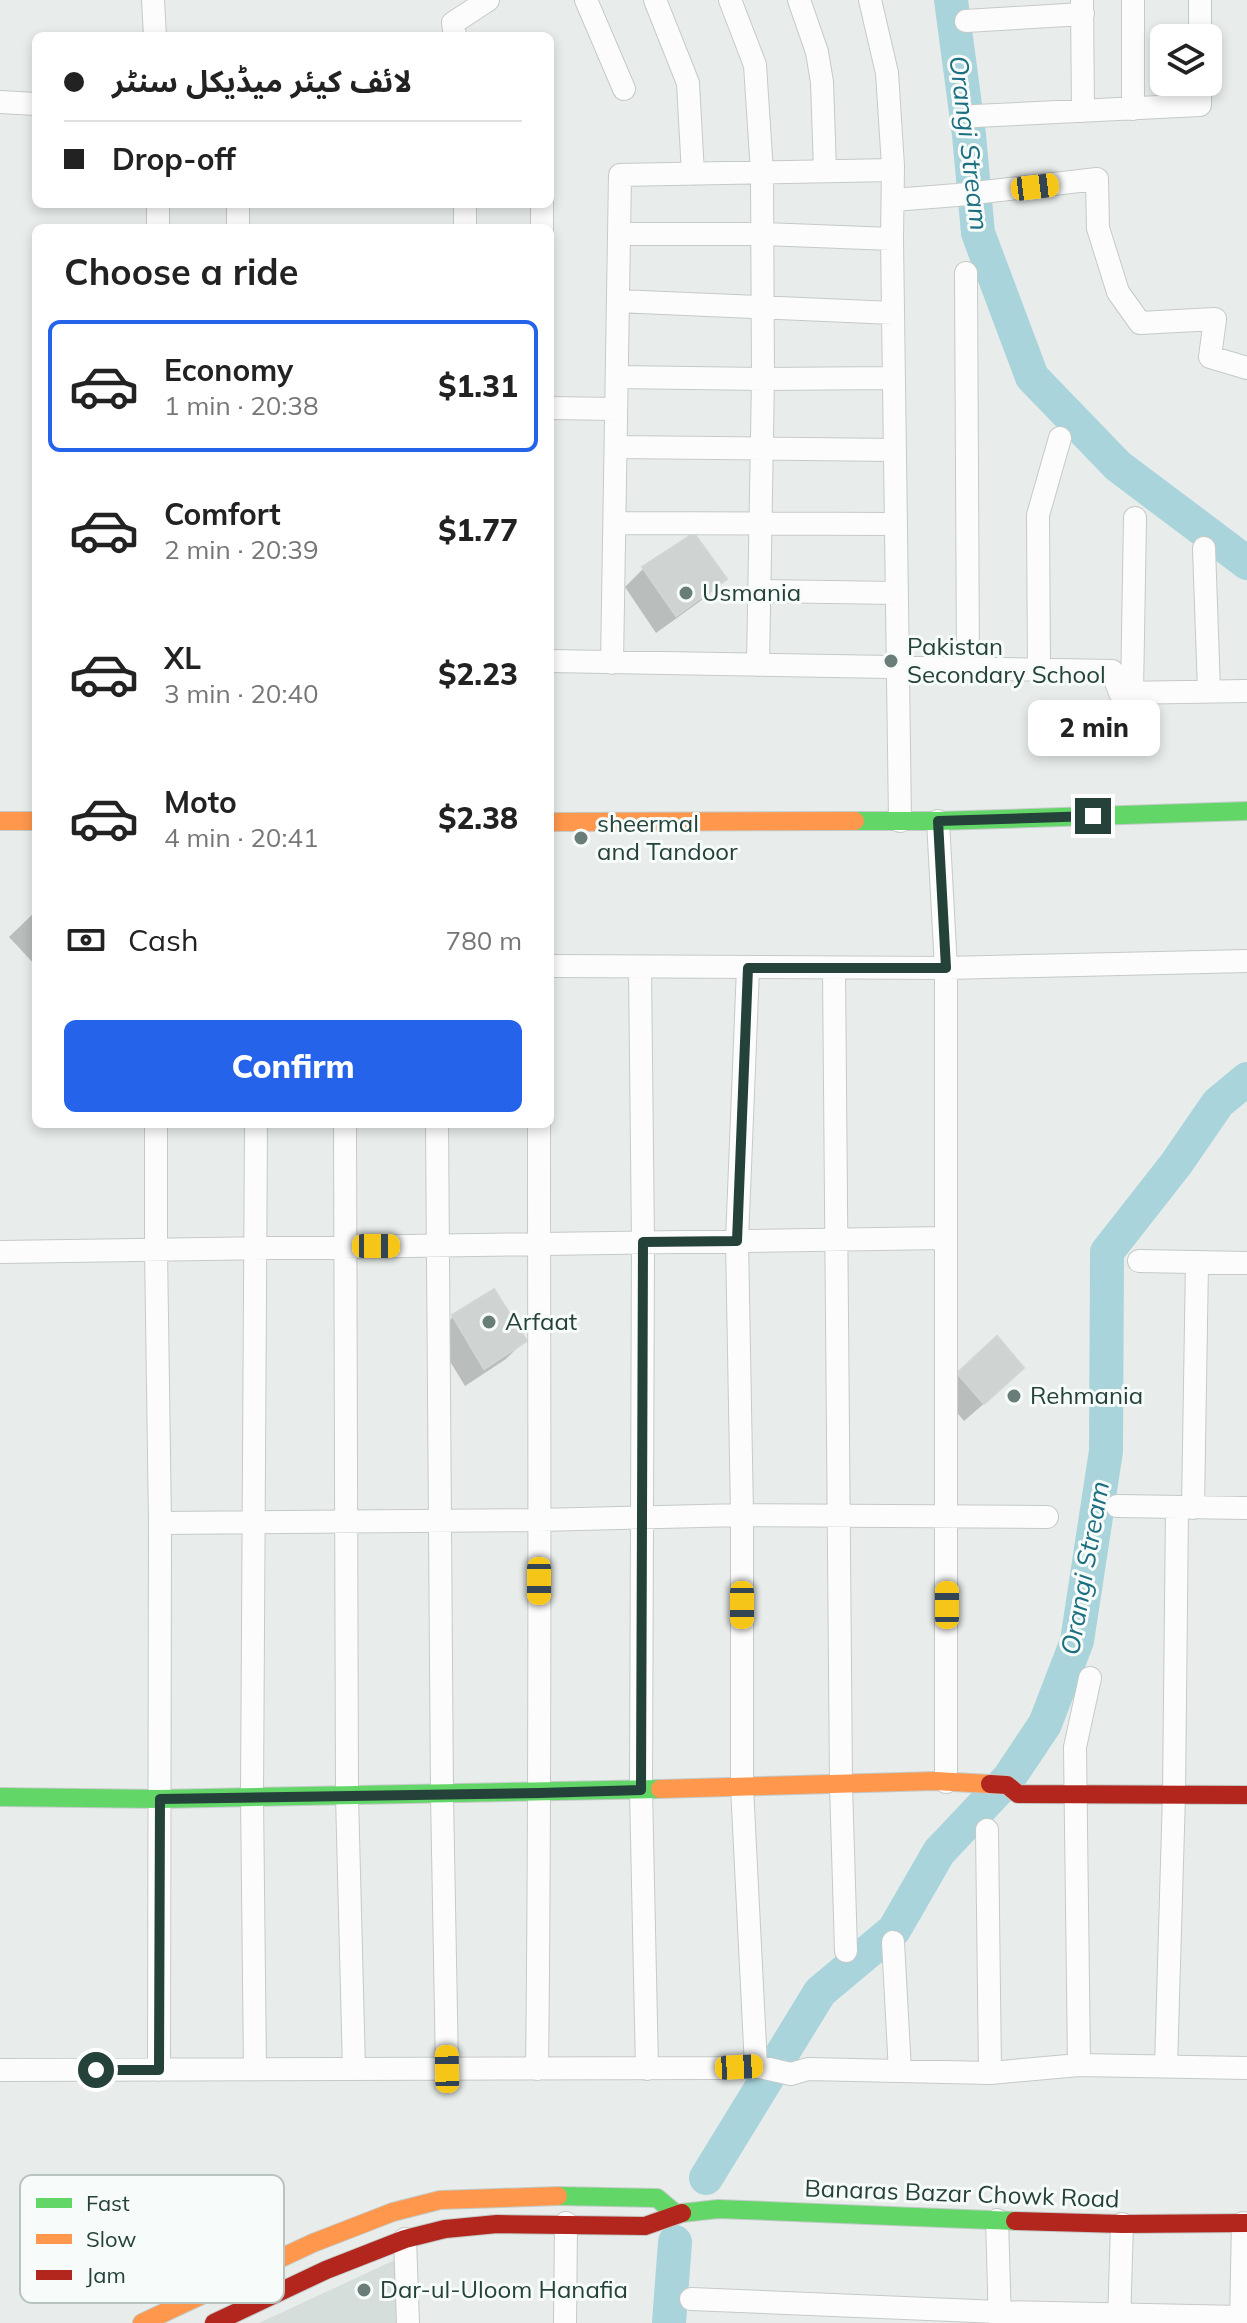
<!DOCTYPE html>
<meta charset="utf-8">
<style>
body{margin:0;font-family:Mulish,"Noto Sans Arabic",sans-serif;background:#f2f2f2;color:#222;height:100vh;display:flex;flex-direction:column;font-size:30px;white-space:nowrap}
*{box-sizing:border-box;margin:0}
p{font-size:26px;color:#767676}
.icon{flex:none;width:44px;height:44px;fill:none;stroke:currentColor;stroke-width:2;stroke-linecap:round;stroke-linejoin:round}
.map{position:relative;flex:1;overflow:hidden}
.panel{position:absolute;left:32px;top:224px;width:522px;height:904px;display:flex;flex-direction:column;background:#fff;border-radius:12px;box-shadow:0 4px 12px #0003}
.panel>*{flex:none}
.hud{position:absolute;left:32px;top:32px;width:522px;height:176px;border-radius:12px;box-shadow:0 4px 12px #0003;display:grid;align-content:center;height:176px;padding:0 32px;background:#fff}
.controls{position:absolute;left:1150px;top:24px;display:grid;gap:16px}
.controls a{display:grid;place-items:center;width:72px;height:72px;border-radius:12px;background:#fff;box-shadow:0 4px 12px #0003;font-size:40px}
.end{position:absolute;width:36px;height:36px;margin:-18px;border:10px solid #24423a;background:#fff;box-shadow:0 0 0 4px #fff}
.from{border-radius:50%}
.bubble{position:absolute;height:56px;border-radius:12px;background:#fff;box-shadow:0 4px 12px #0003;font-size:26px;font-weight:800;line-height:56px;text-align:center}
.car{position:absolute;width:24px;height:48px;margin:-24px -12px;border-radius:10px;box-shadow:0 0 6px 2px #0007;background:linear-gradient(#f5c518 24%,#345 0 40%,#f5c518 0 76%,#345 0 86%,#f5c518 0)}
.hud b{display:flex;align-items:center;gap:28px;height:76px;font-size:30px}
.hud b+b{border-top:2px solid #e0e0e0}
.hud i{width:20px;height:20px;background:#222}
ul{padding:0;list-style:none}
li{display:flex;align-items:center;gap:24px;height:132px;margin:0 16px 12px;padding:0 16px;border:4px solid transparent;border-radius:12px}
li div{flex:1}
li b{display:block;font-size:30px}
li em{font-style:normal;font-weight:800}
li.current{border-color:#2563eb}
li>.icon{width:72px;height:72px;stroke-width:1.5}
h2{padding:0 32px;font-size:36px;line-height:96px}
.pay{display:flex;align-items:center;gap:20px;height:88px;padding:0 32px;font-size:30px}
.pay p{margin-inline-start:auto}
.action{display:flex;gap:16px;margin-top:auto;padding:16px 32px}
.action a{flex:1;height:92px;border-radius:12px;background:#2563eb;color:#fff;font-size:32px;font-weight:800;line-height:92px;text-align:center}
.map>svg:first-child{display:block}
.built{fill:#d6dedb}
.shadow{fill:#0003}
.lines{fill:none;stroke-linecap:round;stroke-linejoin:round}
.river{stroke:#a9d4db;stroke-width:34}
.building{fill:#cfd4d2;stroke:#d1d6d4;stroke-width:2}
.street-casing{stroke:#c5cac8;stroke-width:24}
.fast-casing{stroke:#c3cbc8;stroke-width:20}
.slow-casing{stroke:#c3cbc8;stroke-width:20}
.jam-casing{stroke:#c3cbc8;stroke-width:20}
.street{stroke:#fcfcfc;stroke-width:22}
.fast{stroke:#63d668;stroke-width:18}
.slow{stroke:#ff974d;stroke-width:18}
.jam{stroke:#b3261e;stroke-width:18}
.route{stroke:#24423a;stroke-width:10}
.poi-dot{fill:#697e78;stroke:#f7fbf9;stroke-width:3}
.labels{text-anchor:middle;stroke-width:6;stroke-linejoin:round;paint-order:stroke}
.poi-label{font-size:24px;fill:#24423a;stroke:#f7fbf9;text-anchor:start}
.street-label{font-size:24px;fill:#24423a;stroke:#f7fbf9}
.water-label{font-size:26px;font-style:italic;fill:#1c6f80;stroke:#f7fbf9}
.key{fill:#f7fbf9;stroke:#b8c4c0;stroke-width:2}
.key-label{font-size:22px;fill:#24423a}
</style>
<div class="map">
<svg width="1247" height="2323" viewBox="0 0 1247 2323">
<rect width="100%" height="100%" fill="#e8edeb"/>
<path class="built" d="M 399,2258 L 400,2323 L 259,2323 Z"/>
<path class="shadow" d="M 644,568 L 724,579 L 706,597 L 656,633 L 625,587 Z
M 36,911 L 36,966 L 9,937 Z
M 494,1292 L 524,1341 L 506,1359 L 465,1386 L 434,1335 L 453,1317 Z
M 958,1374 L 1003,1387 L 964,1421 L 940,1392 Z"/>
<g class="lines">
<path class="river" d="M 951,0 L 969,135 L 978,233 L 1032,377 L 1118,466 L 1247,563
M 706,2178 L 820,1992 L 894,1930 L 939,1852 L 1009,1778 L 1045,1724 L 1077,1641 L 1106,1451 L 1107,1252 L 1176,1164 L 1218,1103 L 1247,1079
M 669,2323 L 675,2242"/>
</g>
<path class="building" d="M 694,533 L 727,579 L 676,616 L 642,567 Z
M 494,1289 L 527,1341 L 484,1369 L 452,1315 Z
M 997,1336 L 1024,1368 L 984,1404 L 957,1373 Z"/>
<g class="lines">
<defs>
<path id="street" d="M 153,0 L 155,36
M 586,0 L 624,89
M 655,0 L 688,83 L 693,174
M 730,0 L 755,65 L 762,172 L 763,379 L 758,665
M 799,0 L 817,52 L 822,82 L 825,171
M 870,0 L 887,73 L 893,166 L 892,239 L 900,821
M 1133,0 L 1133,109
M 1200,0 L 1200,38
M 1082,1 L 1083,111
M 966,21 L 1083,14
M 455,36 L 453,23 L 488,0
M 0,102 L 36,104
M 975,116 L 1200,105 L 1200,82
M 893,200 L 957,195 L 1097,179 L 1098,228 L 1118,292 L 1140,323 L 1215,319 L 1210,357 L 1247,368
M 238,204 L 238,228
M 158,228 L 158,204
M 465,228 L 465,204
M 542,228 L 542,204
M 619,234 L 764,234 L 892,239
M 966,273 L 968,669
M 618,301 L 893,313
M 617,377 L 763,379 L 893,378
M 550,408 L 616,409
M 616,447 L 895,450
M 615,523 L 895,524
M 1204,548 L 1209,691
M 759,591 L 896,593
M 550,661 L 1112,671 L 1120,693 L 1247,691
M 612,663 L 620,175 L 893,170
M 1039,670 L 1038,515 L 1060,438
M 1132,692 L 1135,518
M 938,821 L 946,968 L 946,1782
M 550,966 L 946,968 L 1247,961
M 640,967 L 643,1242 L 641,1790 L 647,2069
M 748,968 L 737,1241 L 742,1515 L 742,1787 L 756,2066
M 834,968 L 841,1784 L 846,1951
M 156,1124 L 156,1249 L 160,1523 L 159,2070
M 345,1124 L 347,1796 L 354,2069
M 437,1124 L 442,1795 L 447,2069
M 0,1252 L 946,1238
M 1139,1261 L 1247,1263
M 1117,1506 L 1247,1508
M 1193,1508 L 1197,1262
M 160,1523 L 538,1520 L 742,1515 L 1047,1517
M 987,1830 L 990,2073
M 893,1942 L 900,2071
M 1079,2065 L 1075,1747 L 1090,1678
M 1166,2066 L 1174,1795 L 1177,1508
M 255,2069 L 252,1797 L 256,1124
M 537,2069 C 541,1754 539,1439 539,1124
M 0,2070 L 721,2068 L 756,2066 L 791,2074 L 808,2069 L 990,2073 L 1079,2065 L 1247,2068
M 997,2220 L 1000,2323
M 405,2239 L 408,2323
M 691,2299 L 999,2312 L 1241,2317
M 565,2323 L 566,2223
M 1119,2323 L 1122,2224
M 1241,2323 L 1243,2223"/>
<path id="fast" d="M 855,821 L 938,821 L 1247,811
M 0,1797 L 160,1799 L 660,1789
M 558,2196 L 657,2198 L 676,2214
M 682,2213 L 718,2209 L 1015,2221"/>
<path id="slow" d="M 0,821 L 36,821
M 550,822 L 855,821
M 660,1789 L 935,1781 L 990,1784
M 142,2323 L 313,2243 L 393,2212 L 440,2200 L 558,2196"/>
<path id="jam" d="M 990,1784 L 1007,1785 L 1018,1794 L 1247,1795
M 1015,2221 L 1122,2224 L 1247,2223
M 214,2323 L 326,2270 L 405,2239 L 445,2229 L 497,2224 L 645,2226 L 682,2213"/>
</defs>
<use href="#street" class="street-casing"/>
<use href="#fast" class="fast-casing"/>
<use href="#slow" class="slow-casing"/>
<use href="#jam" class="jam-casing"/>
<use href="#street" class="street"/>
<use href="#fast" class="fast"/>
<use href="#slow" class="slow"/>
<use href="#jam" class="jam"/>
</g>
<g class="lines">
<path class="route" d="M 96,2070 L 159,2070 L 160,1799 L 540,1793 L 641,1790 L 643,1242 L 737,1241 L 748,968 L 946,968 L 938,821 L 1093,816"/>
</g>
<g class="poi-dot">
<circle cx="686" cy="593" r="8"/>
<circle cx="891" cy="661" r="8"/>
<circle cx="581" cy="838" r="8"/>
<circle cx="489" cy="1322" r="8"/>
<circle cx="1014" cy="1396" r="8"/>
<circle cx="364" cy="2290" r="8"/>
</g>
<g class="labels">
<g class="poi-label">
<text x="702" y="601">Usmania</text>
<text x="907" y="655">Pakistan<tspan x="907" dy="28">Secondary School</tspan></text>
<text x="597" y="832">sheermal<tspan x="597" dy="28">and Tandoor</tspan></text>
<text x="505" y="1330">Arfaat</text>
<text x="1030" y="1404">Rehmania</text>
<text x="380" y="2298">Dar-ul-Uloom Hanafia</text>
</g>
<g class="street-label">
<text transform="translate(962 2194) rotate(2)" y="8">Banaras Bazar Chowk Road</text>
</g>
<g class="water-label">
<text transform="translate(969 143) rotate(83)" y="9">Orangi Stream</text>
<text transform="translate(1085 1568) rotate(-80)" y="9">Orangi Stream</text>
</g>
</g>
<rect x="20" y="2175" width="264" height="128" rx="12" class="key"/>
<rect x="36" y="2198" width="36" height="10" fill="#63d668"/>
<rect x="36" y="2234" width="36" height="10" fill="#ff974d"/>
<rect x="36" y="2270" width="36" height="10" fill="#b3261e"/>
<g class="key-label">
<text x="86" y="2211">Fast</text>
<text x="86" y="2247">Slow</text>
<text x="86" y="2283">Jam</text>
</g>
</svg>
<div class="controls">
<a><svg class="icon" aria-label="layers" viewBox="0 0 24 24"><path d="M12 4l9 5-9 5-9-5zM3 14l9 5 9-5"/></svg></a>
</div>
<i class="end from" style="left:96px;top:2070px"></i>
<i class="end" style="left:1093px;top:816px"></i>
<div class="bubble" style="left:1028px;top:700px;width:132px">2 min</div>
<i class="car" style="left:1035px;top:187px;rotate:83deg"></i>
<i class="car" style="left:376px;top:1246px;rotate:90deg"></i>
<i class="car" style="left:539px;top:1581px;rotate:180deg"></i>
<i class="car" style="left:742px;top:1605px;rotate:180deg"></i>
<i class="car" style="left:947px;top:1605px;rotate:0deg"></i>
<i class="car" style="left:739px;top:2067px;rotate:87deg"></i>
<i class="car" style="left:447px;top:2069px;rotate:359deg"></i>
<div class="hud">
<b><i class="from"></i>لائف کیئر میڈیکل سنٹر</b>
<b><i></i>Drop-off</b>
</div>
<section class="panel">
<h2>Choose a ride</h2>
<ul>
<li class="current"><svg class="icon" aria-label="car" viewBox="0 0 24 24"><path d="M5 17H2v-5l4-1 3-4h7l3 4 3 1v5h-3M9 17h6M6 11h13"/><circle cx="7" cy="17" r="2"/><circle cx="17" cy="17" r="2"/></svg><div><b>Economy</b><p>1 min · 20:38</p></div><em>$1.31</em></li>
<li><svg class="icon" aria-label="car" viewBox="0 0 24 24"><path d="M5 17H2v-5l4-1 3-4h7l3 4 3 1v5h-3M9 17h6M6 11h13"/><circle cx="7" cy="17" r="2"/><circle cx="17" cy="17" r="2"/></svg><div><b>Comfort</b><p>2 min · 20:39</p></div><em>$1.77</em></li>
<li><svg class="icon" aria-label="car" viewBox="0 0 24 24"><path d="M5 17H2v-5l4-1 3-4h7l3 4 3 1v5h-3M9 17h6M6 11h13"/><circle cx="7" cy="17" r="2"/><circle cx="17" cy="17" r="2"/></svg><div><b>XL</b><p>3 min · 20:40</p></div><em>$2.23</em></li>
<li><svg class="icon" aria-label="car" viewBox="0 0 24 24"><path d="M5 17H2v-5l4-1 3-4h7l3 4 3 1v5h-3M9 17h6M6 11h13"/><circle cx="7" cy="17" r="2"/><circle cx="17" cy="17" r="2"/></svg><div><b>Moto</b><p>4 min · 20:41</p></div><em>$2.38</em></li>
</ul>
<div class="pay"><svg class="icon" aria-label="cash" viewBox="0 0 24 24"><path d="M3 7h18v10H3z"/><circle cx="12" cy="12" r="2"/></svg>Cash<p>780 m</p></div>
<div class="action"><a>Confirm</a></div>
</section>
</div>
